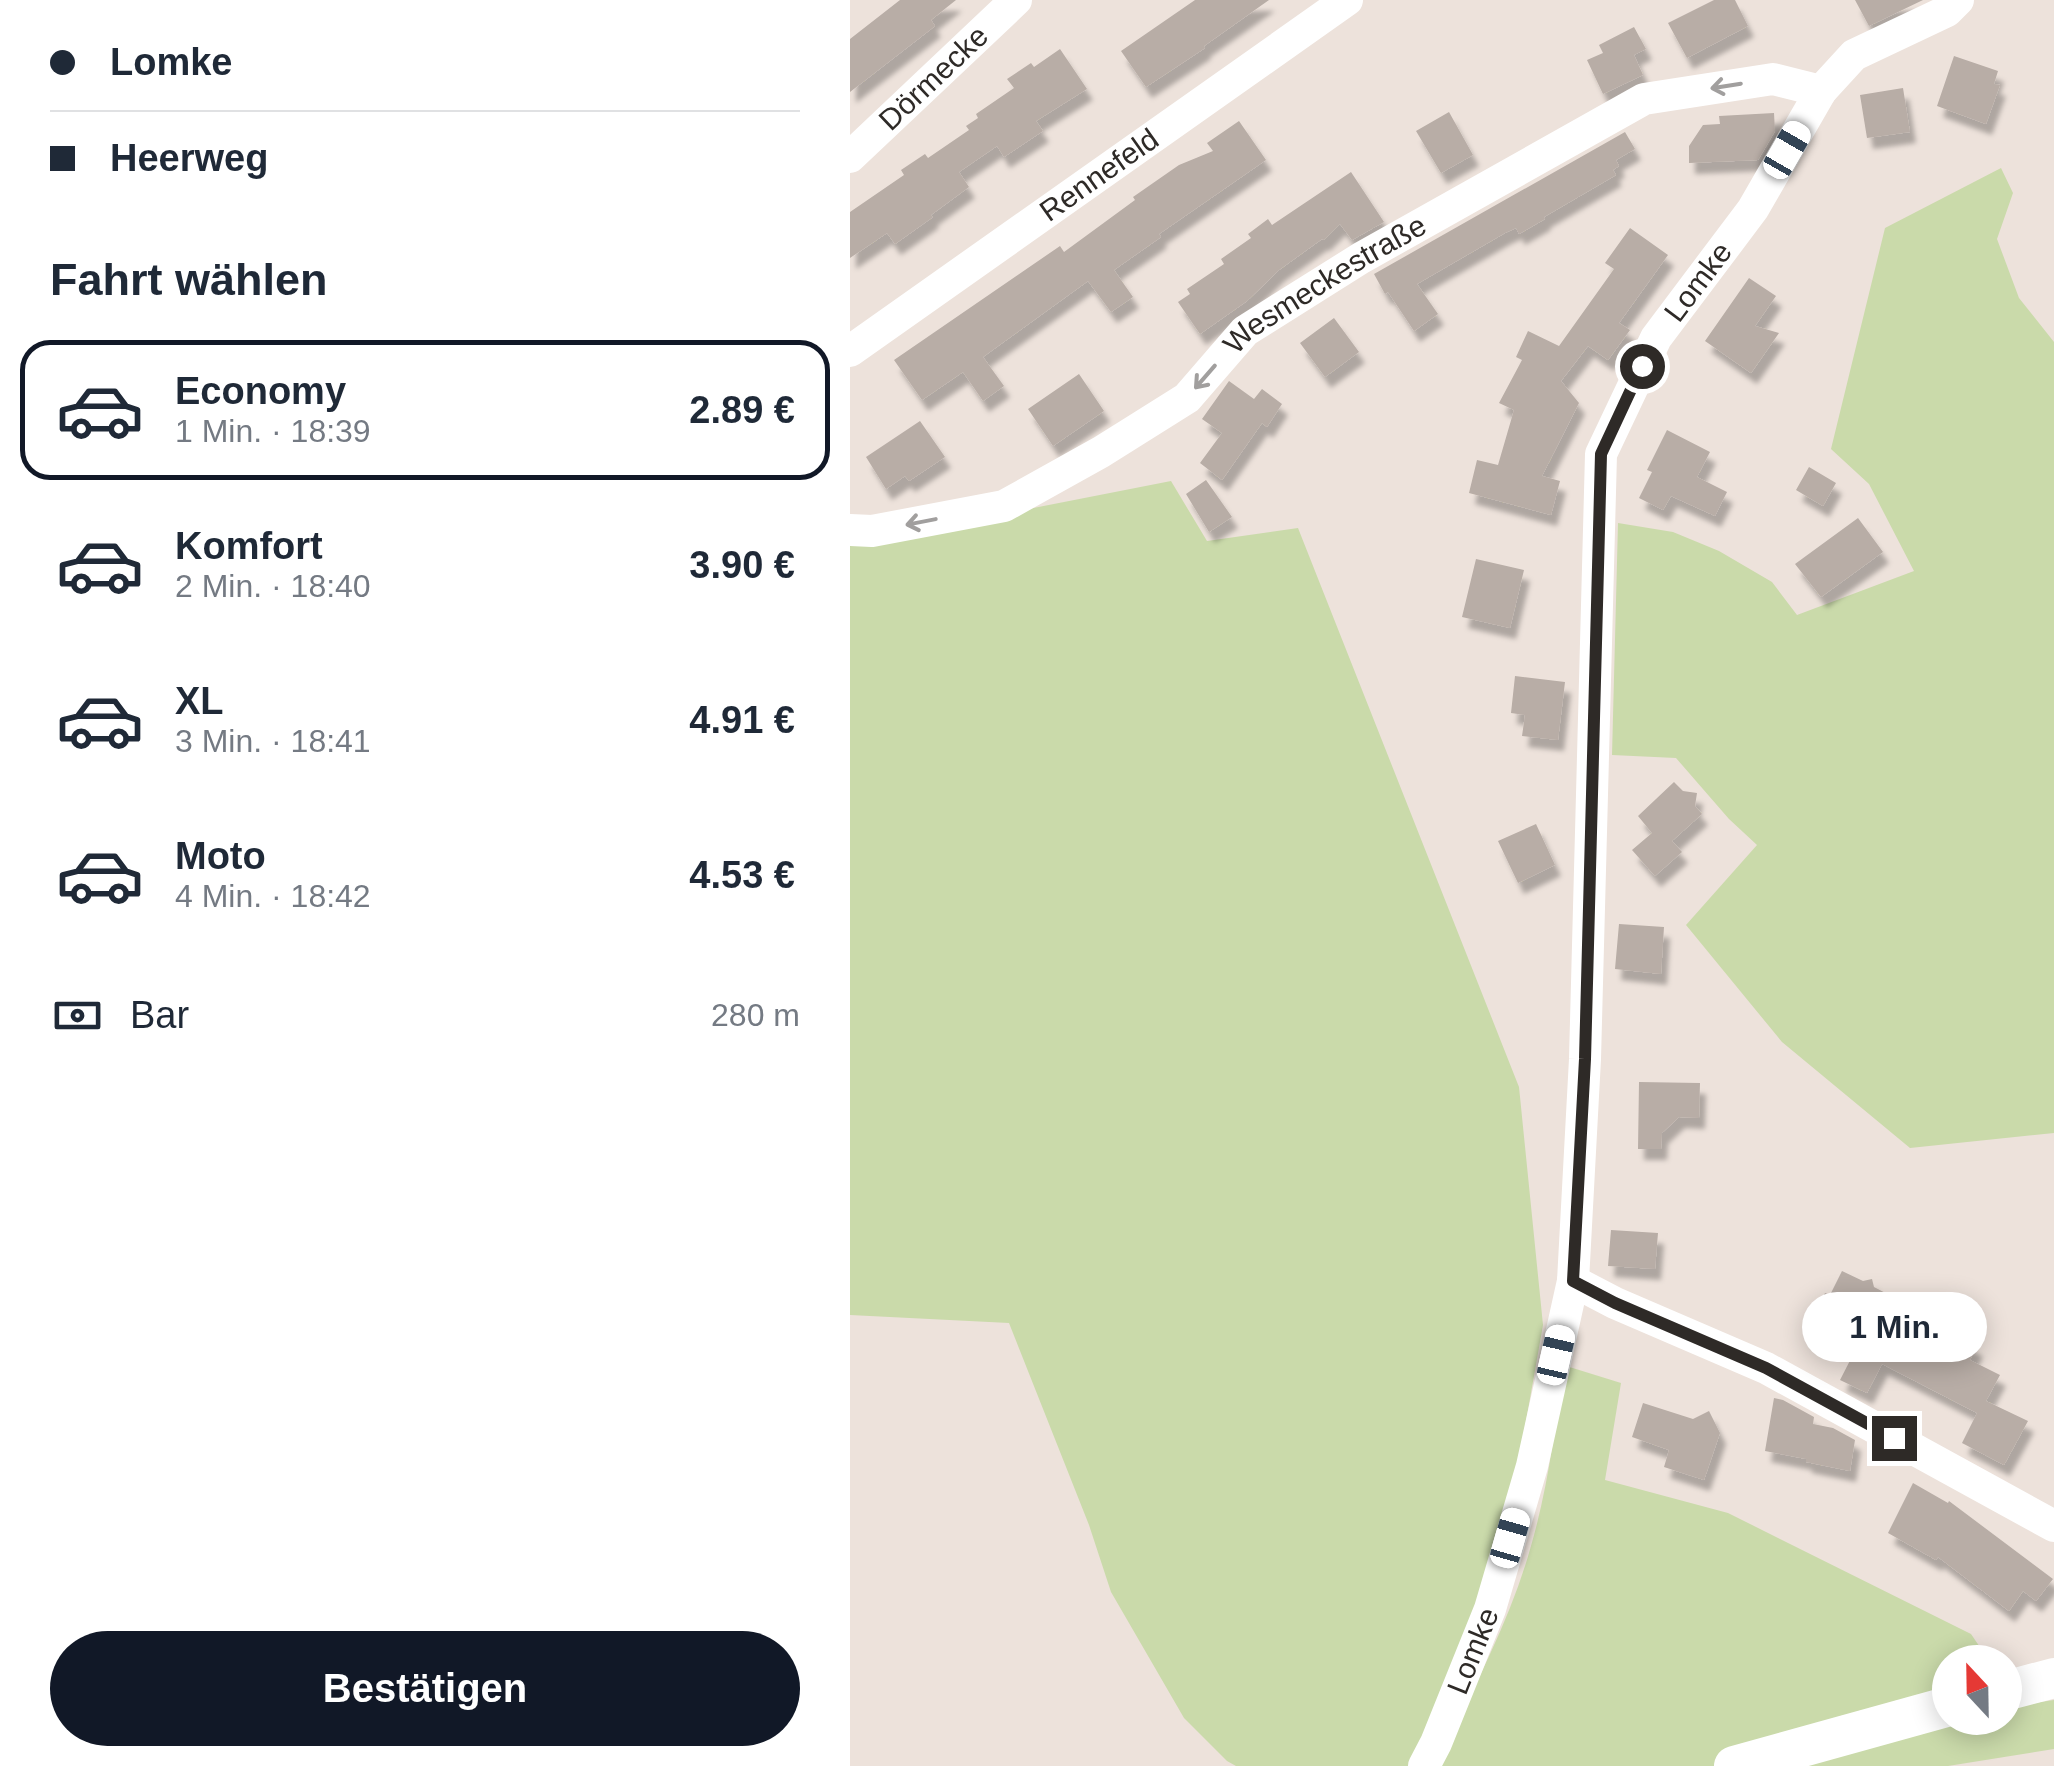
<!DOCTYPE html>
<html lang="de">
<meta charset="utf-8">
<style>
body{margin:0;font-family:Arial,sans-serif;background:#f2f2f3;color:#1f2937;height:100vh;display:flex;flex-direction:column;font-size:38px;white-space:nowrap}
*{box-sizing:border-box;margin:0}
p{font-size:32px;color:#747a83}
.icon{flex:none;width:55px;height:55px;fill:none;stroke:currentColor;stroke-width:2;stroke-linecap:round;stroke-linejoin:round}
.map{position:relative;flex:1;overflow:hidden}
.sheet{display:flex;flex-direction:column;background:#fff;width:850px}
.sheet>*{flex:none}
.top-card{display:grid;align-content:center;height:220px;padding:0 50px;background:#fff}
.needle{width:65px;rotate:338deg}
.fabs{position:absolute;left:1082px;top:1645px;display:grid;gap:20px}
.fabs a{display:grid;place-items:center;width:90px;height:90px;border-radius:50%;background:#fff;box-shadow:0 5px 25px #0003;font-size:50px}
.end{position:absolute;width:45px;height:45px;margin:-22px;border:12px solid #2e2a27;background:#fff;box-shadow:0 0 0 5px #fff}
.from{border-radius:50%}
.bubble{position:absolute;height:70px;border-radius:35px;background:#fff;box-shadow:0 5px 25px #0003;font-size:32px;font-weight:700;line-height:70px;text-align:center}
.car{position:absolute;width:30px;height:60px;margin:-30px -15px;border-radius:12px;box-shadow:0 0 8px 2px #0007;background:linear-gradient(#fff 24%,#345 0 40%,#fff 0 76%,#345 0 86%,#fff 0)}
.top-card b{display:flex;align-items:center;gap:35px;height:95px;font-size:38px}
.top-card b+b{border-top:2px solid #e0e1e3}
.top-card i{width:25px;height:25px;background:#1f2937}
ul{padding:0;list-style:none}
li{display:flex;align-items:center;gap:30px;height:140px;margin:0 20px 15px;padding:0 30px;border:5px solid transparent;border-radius:30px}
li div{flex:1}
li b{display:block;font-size:38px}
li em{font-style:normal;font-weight:700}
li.on{border-color:#111827}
li>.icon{width:90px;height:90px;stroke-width:1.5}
h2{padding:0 50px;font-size:45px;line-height:120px}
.pay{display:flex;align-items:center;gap:25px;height:110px;padding:0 50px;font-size:38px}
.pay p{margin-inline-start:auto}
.cta{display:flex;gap:20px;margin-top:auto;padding:20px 50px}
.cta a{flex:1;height:115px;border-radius:60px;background:#111827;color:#fff;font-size:40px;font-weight:700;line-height:115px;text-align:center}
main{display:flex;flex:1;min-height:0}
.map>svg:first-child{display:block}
.green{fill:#cadaaa}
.building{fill:#b8ada6;filter:url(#shadow)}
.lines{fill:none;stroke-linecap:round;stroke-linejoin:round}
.minor{stroke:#fff;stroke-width:32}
.tertiary{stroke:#fff;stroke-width:40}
.oneway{stroke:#a19f9e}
.route{stroke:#2e2a27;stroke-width:12}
.labels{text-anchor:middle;stroke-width:9;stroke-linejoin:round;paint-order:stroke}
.street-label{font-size:30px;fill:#2e2a27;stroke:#faefe8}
</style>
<main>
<section class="sheet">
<div class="top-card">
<b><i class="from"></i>Lomke</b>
<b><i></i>Heerweg</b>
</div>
<h2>Fahrt wählen</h2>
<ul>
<li class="on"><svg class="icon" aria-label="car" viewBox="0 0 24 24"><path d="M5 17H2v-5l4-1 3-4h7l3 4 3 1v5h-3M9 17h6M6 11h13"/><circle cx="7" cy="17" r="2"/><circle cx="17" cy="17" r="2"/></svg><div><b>Economy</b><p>1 Min. · 18:39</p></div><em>2.89 €</em></li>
<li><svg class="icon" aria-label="car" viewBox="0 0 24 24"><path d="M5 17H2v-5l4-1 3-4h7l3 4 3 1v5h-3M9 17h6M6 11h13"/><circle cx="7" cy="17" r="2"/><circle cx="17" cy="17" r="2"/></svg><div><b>Komfort</b><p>2 Min. · 18:40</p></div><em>3.90 €</em></li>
<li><svg class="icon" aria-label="car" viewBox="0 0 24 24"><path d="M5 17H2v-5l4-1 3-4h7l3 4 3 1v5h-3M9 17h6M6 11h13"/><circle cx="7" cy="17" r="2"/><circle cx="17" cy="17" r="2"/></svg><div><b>XL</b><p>3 Min. · 18:41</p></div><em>4.91 €</em></li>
<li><svg class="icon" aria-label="car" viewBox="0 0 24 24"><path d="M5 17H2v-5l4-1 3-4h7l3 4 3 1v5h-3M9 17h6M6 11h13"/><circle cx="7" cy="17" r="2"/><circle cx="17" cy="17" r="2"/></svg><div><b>Moto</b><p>4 Min. · 18:42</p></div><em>4.53 €</em></li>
</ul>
<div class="pay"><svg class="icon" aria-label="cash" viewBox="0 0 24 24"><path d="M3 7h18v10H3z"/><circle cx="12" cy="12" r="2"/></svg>Bar<p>280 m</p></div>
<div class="cta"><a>Bestätigen</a></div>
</section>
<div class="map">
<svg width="1204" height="1766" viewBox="0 0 1204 1766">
<defs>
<filter id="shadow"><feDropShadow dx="6" dy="11" stdDeviation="2.5" flood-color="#0004"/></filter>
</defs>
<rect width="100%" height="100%" fill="#ede2db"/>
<path class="green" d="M 1151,168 L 1163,193 L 1147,239 L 1169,298 L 1204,342 L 1204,1133 L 1060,1148 L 932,1042 L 836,925 L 907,845 L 879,819 L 826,758 L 762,755 L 768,523 L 823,532 L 869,551 L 922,582 L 947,615 L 1064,571 L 1019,484 L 981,449 L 1035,228 Z
M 321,481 L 357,541 L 448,528 L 669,1087 L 693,1325 L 670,1455 L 597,1743 C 628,1679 662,1615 681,1546 C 698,1487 706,1426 713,1365 L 771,1383 L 755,1480 L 878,1513 L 1121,1634 L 1140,1662 L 1100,1662 L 1100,1718 L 1155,1718 L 1155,1685 L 1169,1705 L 1204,1700 L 1204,1749 L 1098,1766 L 386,1766 L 377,1761 L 334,1718 L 261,1592 L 239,1525 L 159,1323 L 0,1315 L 0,544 Z"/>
<path class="building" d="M 50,0 L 106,0 L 81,20 L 85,26 L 0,92 L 0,39 Z
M 345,0 L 419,0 L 354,46 L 355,48 L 296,87 L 271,51 Z
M 864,0 L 885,0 L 898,26 L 837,58 L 818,23 Z
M 1005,0 L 1073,0 L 1019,26 Z
M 784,27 L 796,49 L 784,55 L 793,75 L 753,94 L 737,60 L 753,53 L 749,45 Z
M 210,49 L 237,89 L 186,121 L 193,131 L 154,157 L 147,146 L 109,172 L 119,187 L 81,215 L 83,217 L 45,244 L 37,233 L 0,258 L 0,212 L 54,175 L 51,170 L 75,154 L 78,158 L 119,130 L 116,126 L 128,118 L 126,114 L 164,88 L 157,79 L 181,63 L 184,67 Z
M 1104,56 L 1148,71 L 1144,84 L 1150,85 L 1136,124 L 1087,106 Z
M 1053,88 L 1060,132 L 1017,138 L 1010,95 Z
M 599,112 L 623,155 L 591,173 L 566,131 Z
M 924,113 L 925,131 L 908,160 L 839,163 L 839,146 L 853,125 L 870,124 L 869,116 Z
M 389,121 L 416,160 L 309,234 L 311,237 L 264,270 L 283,297 L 261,312 L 238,281 L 133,357 L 154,386 L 133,401 L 113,372 L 72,400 L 44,360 L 210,246 L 214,252 L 285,200 L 283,197 L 329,165 L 363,151 L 357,143 Z
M 775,132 L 785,149 L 766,160 L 769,166 L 763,170 L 766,175 L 694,217 L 695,219 L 669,234 L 666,228 L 655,233 L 567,284 L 588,314 L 564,331 L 538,292 L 535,294 L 524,274 Z
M 501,172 L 534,222 L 502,240 L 490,224 L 474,240 L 472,239 L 429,270 L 397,301 L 350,334 L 328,302 L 340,294 L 337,289 L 374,264 L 371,259 L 401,238 L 398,234 L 418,219 L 422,225 Z
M 780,228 L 818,255 L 769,323 L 780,330 L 758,360 L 738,346 L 711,381 L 729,403 L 692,476 L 710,481 L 701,515 L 619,493 L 627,460 L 648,465 L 664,410 L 649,403 L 672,360 L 666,357 L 678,331 L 709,346 L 764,269 L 755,263 Z
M 899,278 L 926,296 L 905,326 L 929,333 L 901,373 L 855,341 Z
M 484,318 L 509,352 L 475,377 L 450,343 Z
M 229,374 L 254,411 L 203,446 L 178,409 Z
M 379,381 L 404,399 L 412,389 L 432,404 L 417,427 L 412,423 L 372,480 L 350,463 L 372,433 L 352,419 Z
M 70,421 L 95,457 L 59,481 L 55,476 L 36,489 L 16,457 Z
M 817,430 L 860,452 L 847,477 L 877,492 L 865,516 L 821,496 L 813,510 L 789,498 L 802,472 L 797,470 Z
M 959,467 L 986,483 L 973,506 L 946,490 Z
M 356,480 L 382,517 L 359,532 L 336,494 Z
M 1008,518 L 1033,552 L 971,597 L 945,564 Z
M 626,559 L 674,570 L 660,628 L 612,617 Z
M 665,676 L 715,682 L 708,740 L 672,736 L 675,715 L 661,713 Z
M 824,782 L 833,791 L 847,793 L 845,806 L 852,814 L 822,841 L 832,852 L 805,876 L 782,850 L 802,833 L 788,816 Z
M 686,824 L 705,865 L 668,883 L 648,841 Z
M 769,924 L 814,927 L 811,974 L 765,969 Z
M 789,1082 L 850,1083 L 849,1118 L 829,1117 L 812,1133 L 811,1149 L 788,1149 Z
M 761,1230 L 808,1233 L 805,1269 L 758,1266 Z
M 992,1271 L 1013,1281 L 1022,1279 L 1024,1287 L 1045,1298 L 1041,1306 L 1100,1337 L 1103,1333 L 1127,1346 L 1120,1360 L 1150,1375 L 1136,1401 L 1178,1421 L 1154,1465 L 1112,1443 L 1127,1413 L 1032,1364 L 1017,1393 L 990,1380 L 1009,1343 L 962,1318 L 975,1293 L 980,1295 Z
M 924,1398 L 933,1400 L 964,1417 L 963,1424 L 983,1428 L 1005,1440 L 1000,1471 L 956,1462 L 956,1459 L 915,1451 Z
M 793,1403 L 843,1419 L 859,1411 L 870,1433 L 854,1480 L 814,1467 L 819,1450 L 782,1437 Z
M 1063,1483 L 1098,1503 L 1099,1501 L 1203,1579 L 1186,1601 L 1173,1591 L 1159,1611 L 1088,1557 L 1086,1560 L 1038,1533 Z"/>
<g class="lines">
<g class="minor">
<path id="s1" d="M 0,157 L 166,0"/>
<path id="s2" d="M 0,351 L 497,0"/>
<path id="s3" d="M 0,530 L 22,531 L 154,506 L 251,452 L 337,398 L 395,331 L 511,258 L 794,99 L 923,79 L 971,91"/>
<path d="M 723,1281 L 765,1303 L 916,1368 L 1204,1526"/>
<path id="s4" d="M 574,1766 L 586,1743 L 640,1609 L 682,1466 L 723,1281 L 735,1059 L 751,454 L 806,338 L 903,209 L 971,91 L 1004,55 L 1097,11 L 1108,0"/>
</g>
<path class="tertiary" d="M 1155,1691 L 1204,1678
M 884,1766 L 1100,1706"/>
</g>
<defs><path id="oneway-shaft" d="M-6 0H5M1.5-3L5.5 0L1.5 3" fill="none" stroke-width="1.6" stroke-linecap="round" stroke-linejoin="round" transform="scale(2.5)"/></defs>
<g class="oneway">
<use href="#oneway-shaft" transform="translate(876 86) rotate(171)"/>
<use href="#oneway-shaft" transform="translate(355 377) rotate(131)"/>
<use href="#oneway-shaft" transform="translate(71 522) rotate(169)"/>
</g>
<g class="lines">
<path class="route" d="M 792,366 L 751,454 L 735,1059 L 723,1281 L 765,1303 L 916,1368 L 1044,1438"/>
</g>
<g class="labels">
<g class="street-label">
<text dy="10" stroke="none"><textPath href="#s1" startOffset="115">Dörmecke</textPath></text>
<text dy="10" stroke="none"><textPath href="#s2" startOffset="305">Rennefeld</textPath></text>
<text dy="10" stroke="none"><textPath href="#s4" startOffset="1535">Lomke</textPath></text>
<text dy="10" stroke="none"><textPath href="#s3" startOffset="550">Wesmeckestraße</textPath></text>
<text dy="10" stroke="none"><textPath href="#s4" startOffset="125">Lomke</textPath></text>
</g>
</g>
</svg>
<div class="fabs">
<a><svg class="needle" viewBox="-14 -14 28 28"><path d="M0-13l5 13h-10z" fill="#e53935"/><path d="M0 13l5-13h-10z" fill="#747a83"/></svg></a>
</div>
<i class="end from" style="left:792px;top:366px"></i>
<i class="end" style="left:1044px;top:1438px"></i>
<div class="bubble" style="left:952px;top:1292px;width:185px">1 Min.</div>
<i class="car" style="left:937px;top:150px;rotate:30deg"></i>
<i class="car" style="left:706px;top:1355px;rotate:13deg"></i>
<i class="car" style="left:660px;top:1538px;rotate:16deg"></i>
</div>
</main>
